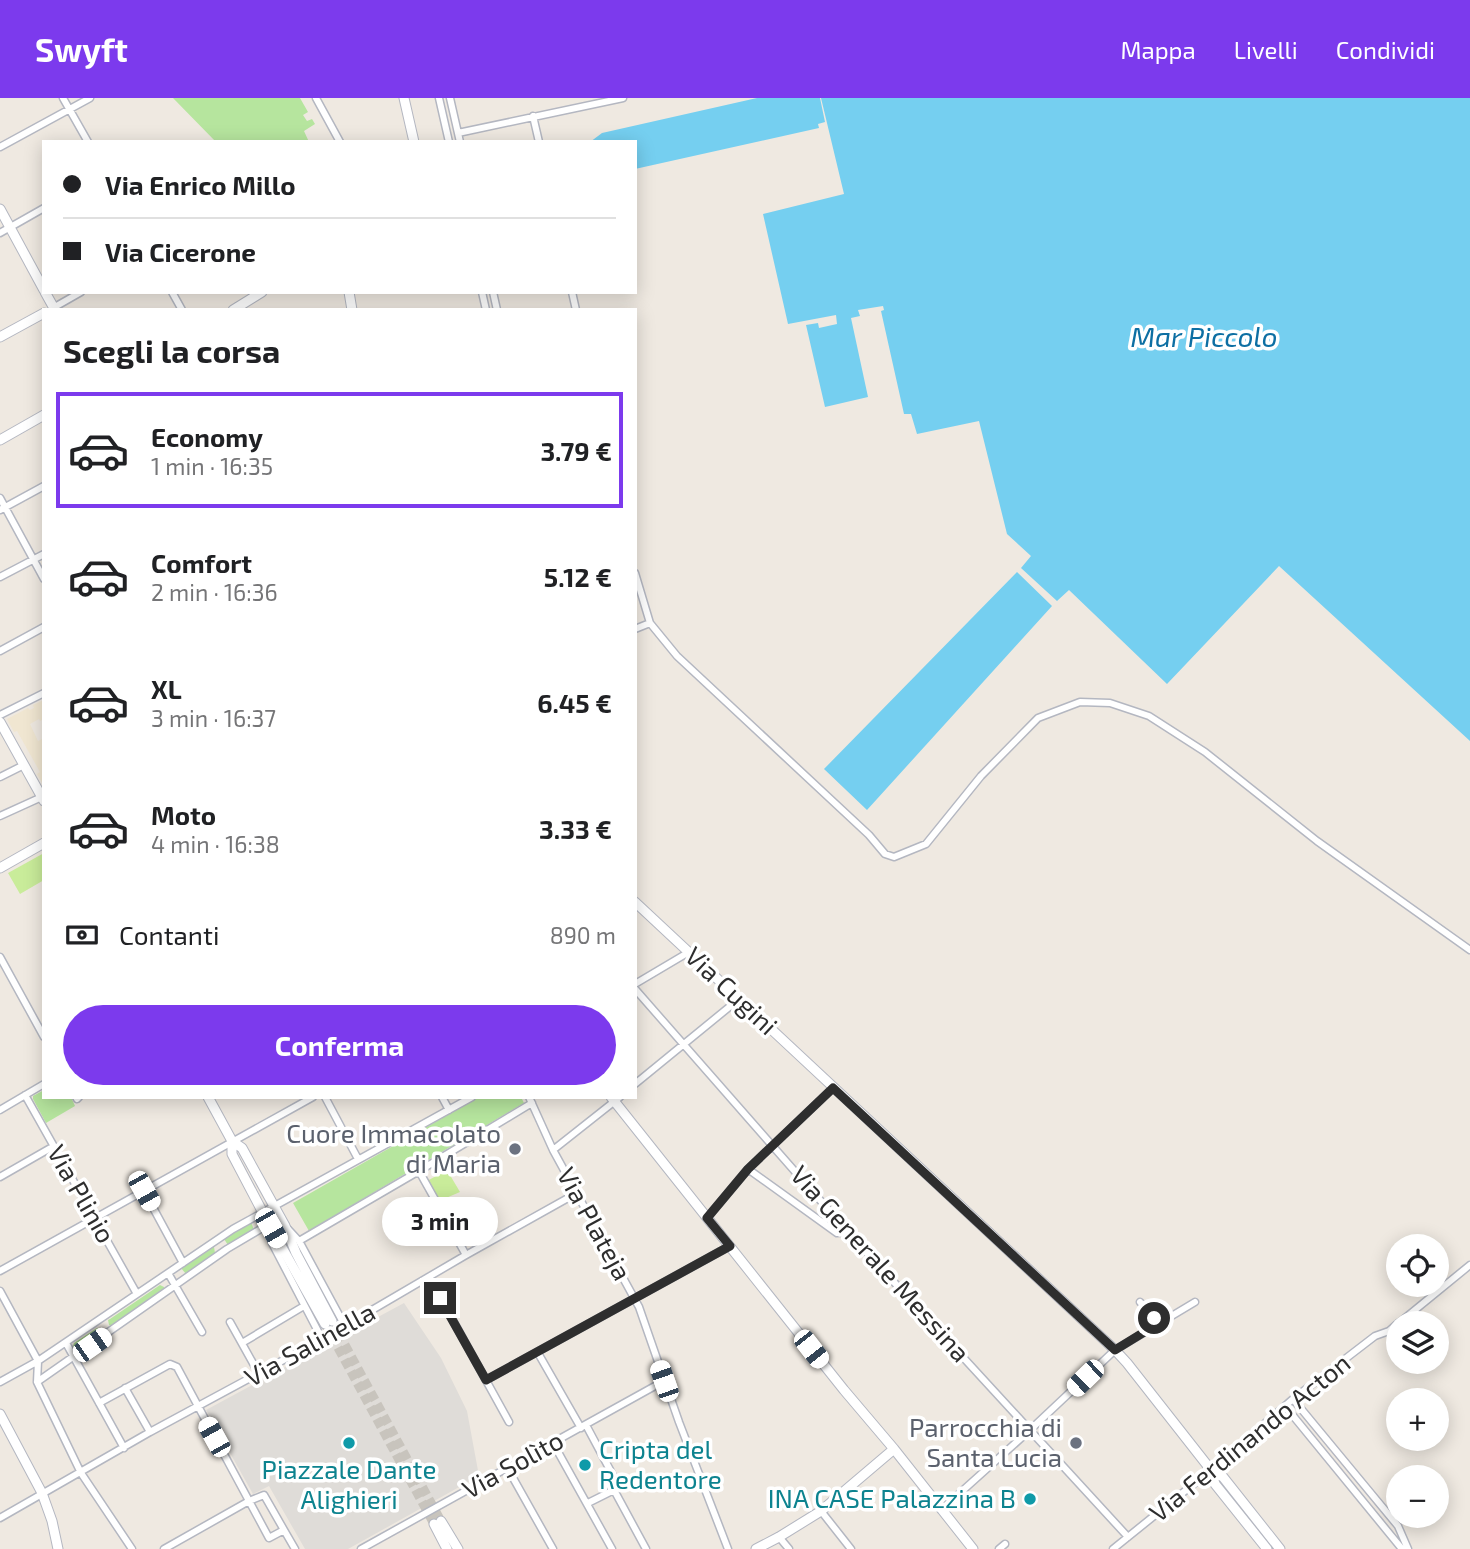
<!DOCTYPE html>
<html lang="it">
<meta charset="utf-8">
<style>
body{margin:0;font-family:"Exo 2",sans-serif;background:#f6f6f6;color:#202124;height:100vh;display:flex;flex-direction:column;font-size:26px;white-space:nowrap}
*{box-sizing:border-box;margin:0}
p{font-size:23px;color:#757577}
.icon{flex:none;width:38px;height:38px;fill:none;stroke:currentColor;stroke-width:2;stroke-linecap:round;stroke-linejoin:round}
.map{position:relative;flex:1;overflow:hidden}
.side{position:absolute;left:42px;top:210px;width:595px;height:791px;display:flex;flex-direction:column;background:#fff;border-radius:0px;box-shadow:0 4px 18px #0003}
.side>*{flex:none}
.banner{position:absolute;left:42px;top:42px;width:595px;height:154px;border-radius:0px;box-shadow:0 4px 18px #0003;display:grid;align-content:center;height:154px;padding:0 21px;background:#fff}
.controls{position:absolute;left:1386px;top:1136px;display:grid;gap:14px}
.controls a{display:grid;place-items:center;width:63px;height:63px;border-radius:50%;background:#fff;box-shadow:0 4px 18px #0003;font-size:35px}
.end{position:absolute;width:32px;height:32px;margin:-16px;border:9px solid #2e2e2e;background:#fff;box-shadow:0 0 0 4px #fff}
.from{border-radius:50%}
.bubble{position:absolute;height:49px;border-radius:24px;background:#fff;box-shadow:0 4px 18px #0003;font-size:23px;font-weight:700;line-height:49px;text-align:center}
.car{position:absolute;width:21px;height:42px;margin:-21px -10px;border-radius:9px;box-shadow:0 0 5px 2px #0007;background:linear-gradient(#fff 24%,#345 0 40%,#fff 0 76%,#345 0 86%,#fff 0)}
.banner b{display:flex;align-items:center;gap:24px;height:66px;font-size:26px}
.banner b+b{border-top:2px solid #e0e0e0}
.banner i{width:18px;height:18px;background:#202124}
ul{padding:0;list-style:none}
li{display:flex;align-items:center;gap:21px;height:116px;margin:0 14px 10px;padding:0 7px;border:4px solid transparent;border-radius:0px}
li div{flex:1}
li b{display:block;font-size:26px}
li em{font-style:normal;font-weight:700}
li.active{border-color:#7c3aed}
li>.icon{width:63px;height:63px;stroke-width:1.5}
h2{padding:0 21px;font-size:32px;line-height:84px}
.pay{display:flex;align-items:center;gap:18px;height:77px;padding:0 21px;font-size:26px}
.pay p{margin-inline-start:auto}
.action{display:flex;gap:14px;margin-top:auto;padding:14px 21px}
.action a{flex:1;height:80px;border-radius:42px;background:#7c3aed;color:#fff;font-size:28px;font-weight:700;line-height:80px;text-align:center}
header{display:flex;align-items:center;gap:42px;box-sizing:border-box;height:98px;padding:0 35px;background:#7c3aed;color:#fff}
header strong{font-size:33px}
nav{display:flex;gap:38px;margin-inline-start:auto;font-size:24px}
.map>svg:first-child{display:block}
.education{fill:#f0e6d1}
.green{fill:#b6e59e}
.pitch{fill:#c9ec9a}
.plaza{fill:#dfdcd8}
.water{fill:#75cff0}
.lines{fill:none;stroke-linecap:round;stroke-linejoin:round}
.secondary-tunnel{stroke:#c8c4bd;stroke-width:9;stroke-dasharray:9 4.5;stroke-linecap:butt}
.street-casing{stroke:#b4b7c1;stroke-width:9}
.secondary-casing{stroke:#b4b7c1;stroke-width:11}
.street{stroke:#fff;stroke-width:6}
.secondary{stroke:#fff;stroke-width:9}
.route{stroke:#2e2e2e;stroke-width:9}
.worship-dot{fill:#6b7280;stroke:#fff;stroke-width:2.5}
.culture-dot{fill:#0f9aa8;stroke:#fff;stroke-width:2.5}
.labels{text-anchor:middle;stroke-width:7;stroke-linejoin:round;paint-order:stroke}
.street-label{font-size:26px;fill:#2e2e2e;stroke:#fff}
.worship-label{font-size:26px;fill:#5b616d;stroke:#fff;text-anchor:end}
.culture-label{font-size:26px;fill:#0d838f;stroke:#fff;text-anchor:start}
.water-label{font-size:28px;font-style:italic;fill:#0d6fa3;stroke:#fff}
</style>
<header>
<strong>Swyft</strong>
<nav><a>Mappa</a><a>Livelli</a><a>Condividi</a></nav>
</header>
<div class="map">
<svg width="1470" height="1451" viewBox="0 0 1470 1451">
<rect width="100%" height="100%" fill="#efe9e1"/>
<path class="education" d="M 44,602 L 44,621 L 40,623 L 39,621 L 30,626 L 38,643 L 44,640 L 44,688 L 37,676 L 40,674 L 17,633 L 14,634 L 7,621 L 28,610 L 30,612 L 34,610 L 33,607 Z"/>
<path class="green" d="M 173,0 L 300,0 L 308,14 L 303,17 L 307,23 L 312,21 L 315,26 L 304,33 L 309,44 L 216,44 Z
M 44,992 L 44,999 L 71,999 L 75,1008 L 46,1025 L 33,1001 L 33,998 Z
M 479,999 L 521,999 L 524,1005 L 309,1133 L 293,1105 Z
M 251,1124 L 254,1132 L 228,1147 L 224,1141 Z
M 211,1149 L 214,1149 L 215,1155 L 186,1176 L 181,1170 Z
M 160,1187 L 164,1189 L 164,1193 L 113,1229 L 109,1227 L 108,1222 L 110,1221 Z
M 97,1230 L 100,1233 L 100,1237 L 78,1252 L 73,1249 L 74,1245 Z"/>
<path class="pitch" d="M 44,755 L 44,782 L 20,796 L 8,775 Z
M 447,1072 L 460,1094 L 439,1103 L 427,1083 Z"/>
<path class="plaza" d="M 404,1205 L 441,1260 L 467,1313 L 479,1378 L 348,1451 L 305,1451 L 269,1388 L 253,1396 L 206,1312 Z"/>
<path class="water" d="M 757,0 L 820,0 L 825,24 L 818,26 L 819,30 L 635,71 L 635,44 L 590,44 L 602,35 Z
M 821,0 L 1470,0 L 1470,643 L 1279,468 L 1167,586 L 1069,492 L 1057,503 L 1021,470 L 1031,458 L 1007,436 L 979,323 L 917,336 L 911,316 L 904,316 L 881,213 L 884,212 L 883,208 L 858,212 L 860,218 L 851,220 L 868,299 L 825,309 L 806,227 L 818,225 L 819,230 L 837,226 L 836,217 L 788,226 L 763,116 L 844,96 Z
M 1017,474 L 1052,508 L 867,712 L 824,671 Z"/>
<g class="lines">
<path class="secondary-tunnel" d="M 332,1223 L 441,1423
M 325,1226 L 434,1426"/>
<defs>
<path id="street" d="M 63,0 L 88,44
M 316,0 L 340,44
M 439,0 L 449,44
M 450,0 L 460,44
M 533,18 L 539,44
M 458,35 L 623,0
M 0,49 L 90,0
M 0,135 L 44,110
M 172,194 L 182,212
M 482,194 L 486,212
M 493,194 L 497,212
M 572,194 L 576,212
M 53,210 L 81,194
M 0,400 L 44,481
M 0,412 L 44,388
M 635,475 L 650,525 L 677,558 L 869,737 L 885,756 L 894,759 L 926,746 L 981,678 L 1038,620 L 1080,604 L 1110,605 L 1149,618 L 1205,654 L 1317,743 L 1470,852
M 0,479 L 44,456
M 635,531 L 650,525
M 0,553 L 44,529
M 0,617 L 44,595
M 0,679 L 24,667
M 0,718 L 44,698
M 0,859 L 44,939
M 635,886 L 689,854
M 635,891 L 848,1134 L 1128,1439
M 635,986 L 739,901
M 25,997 L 137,1196
M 76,999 L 77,1001 L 79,999
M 325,999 L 358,1061
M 442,999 L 449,1012
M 529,999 L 553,1052 L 639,1209 L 679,1324 L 728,1451
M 0,1012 L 44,986
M 553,1052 L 620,999
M 748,1071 L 837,1135 L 848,1134
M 419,1073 L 466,1157
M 0,1079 L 54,1048
M 144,1093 L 183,1165
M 707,1120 L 748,1071 L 833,990
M 288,1131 L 299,1143 L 345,1228
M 271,1132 L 272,1145 L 322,1241
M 299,1143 L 419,1073 L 532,1005
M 0,1173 L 313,999
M 168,1175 L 202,1234
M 429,1179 L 509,1324
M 0,1193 L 38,1263 L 37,1284 L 81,1375 L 132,1451
M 1140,1204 L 1159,1225
M 230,1224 L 259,1276
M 1399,1225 L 1470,1167
M 66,1245 L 124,1350
M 242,1245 L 304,1208
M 538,1255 L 581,1330
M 486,1282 L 730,1148
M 0,1284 L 38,1263 L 233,1131 L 472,999
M 37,1284 L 227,1151 L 269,1126
M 125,1290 L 150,1334
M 1293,1301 L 1398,1428 L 1408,1451
M 99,1305 L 170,1266 L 177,1269 L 269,1440 L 284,1432 L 295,1451
M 1285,1308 L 1402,1451
M 586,1327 L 616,1383 L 614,1392 L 646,1451
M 553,1345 L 612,1451
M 508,1371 L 553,1451
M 588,1405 L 614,1392
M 941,1412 L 1030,1332 L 1115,1252 L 1195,1204
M 821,1413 L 851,1451
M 0,1420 L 150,1334 L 326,1239 L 466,1157 L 577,1095
M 779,1439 L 789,1451
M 164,1451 L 249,1403 L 264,1397 L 284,1432
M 361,1451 L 664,1283
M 999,1451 L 1005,1446
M 1113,1451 L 1211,1372 L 1293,1301 L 1375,1238 L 1389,1233 L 1398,1225"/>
<path id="secondary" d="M 404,0 L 414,44
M 0,111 L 44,192
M 45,194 L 55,212
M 349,194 L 352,212
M 233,212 L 262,194
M 0,239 L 44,215
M 0,342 L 44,317
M 0,624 L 44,703
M 0,770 L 44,745
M 635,804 L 1115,1252 L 1127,1265 L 1211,1372 L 1215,1386 L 1267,1451
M 208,999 L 232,1043 L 242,1050 L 285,1128 L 296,1155 L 332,1223
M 611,999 L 844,1292 L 894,1351 L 973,1451
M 232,1043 L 232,1056 L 271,1130 L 325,1226
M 0,1316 L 42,1395 L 52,1423 L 58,1451
M 1211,1372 L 1223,1379 L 1280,1451
M 441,1423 L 458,1451
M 434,1426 L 447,1451
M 756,1451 L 779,1439 L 821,1413 L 894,1351"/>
</defs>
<use href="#street" class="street-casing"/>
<use href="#secondary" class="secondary-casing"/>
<use href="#street" class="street"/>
<use href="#secondary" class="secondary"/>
</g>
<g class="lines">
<path class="route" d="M 440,1200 L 486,1282 L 730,1148 L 707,1120 L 748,1071 L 833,990 L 1115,1252 L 1159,1225 L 1154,1220"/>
</g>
<g class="worship-dot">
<circle cx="515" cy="1051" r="7"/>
<circle cx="1076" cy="1345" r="7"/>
</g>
<g class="culture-dot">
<circle cx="349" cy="1345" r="7"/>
<circle cx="585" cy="1367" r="7"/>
<circle cx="1030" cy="1401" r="7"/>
</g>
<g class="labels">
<g class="street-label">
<text transform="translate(731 893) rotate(43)" y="9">Via Cugini</text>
<text transform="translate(81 1096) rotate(60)" y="9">Via Plinio</text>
<text transform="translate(594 1126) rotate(61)" y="9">Via Plateja</text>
<text transform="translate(880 1166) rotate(48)" y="9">Via Generale Messina</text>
<text transform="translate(310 1247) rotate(-29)" y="9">Via Salinella</text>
<text transform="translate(1250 1340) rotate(-39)" y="9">Via Ferdinando Acton</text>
<text transform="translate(513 1367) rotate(-29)" y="9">Via Solìto</text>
</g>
<g class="worship-label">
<text x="501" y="1045">Cuore Immacolato<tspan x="501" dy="30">di Maria</tspan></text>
<text x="1062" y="1339">Parrocchia di<tspan x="1062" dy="30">Santa Lucia</tspan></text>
</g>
<g class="culture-label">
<text x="599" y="1361">Cripta del<tspan x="599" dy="30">Redentore</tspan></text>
<text x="349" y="1381" text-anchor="middle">Piazzale Dante<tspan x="349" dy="30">Alighieri</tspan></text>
<text x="1016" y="1410" text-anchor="end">INA CASE Palazzina B</text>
</g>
<g class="water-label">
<text x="1204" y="249">Mar Piccolo</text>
</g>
</g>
</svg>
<div class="controls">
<a><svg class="icon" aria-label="locate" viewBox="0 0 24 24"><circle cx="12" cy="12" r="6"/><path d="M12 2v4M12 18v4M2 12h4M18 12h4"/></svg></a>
<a><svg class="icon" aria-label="layers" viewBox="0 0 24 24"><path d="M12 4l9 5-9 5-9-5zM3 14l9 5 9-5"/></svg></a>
<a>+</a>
<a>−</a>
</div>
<i class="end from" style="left:1154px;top:1220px"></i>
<i class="end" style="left:440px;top:1200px"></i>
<div class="bubble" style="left:382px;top:1099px;width:116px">3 min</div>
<i class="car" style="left:144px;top:1093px;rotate:151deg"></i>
<i class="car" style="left:271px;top:1130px;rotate:150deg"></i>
<i class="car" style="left:92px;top:1247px;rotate:55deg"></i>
<i class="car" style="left:811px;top:1251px;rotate:142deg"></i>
<i class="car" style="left:1085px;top:1280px;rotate:226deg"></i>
<i class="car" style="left:664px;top:1283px;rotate:341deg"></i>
<i class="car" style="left:214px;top:1339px;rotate:331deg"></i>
<div class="banner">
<b><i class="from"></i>Via Enrico Millo</b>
<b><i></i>Via Cicerone</b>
</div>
<section class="side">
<h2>Scegli la corsa</h2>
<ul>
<li class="active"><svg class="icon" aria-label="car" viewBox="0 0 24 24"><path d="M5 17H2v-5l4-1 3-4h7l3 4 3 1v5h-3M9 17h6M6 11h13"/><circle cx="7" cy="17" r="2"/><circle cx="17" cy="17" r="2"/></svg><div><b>Economy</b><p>1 min · 16:35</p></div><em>3.79 €</em></li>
<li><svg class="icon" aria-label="car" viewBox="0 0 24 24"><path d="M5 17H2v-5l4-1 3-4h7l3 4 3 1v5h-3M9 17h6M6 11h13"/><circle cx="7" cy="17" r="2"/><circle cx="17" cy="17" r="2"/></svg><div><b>Comfort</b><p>2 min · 16:36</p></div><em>5.12 €</em></li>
<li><svg class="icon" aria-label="car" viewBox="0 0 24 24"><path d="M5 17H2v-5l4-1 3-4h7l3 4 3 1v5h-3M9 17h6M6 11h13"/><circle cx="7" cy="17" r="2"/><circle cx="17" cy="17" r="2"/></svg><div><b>XL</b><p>3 min · 16:37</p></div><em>6.45 €</em></li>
<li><svg class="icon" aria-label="car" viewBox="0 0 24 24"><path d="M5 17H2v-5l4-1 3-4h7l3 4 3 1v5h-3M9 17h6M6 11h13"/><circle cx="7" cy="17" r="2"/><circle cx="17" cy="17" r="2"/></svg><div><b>Moto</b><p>4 min · 16:38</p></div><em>3.33 €</em></li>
</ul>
<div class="pay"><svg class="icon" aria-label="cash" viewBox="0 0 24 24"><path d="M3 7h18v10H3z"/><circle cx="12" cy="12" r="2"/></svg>Contanti<p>890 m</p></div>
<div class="action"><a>Conferma</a></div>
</section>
</div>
